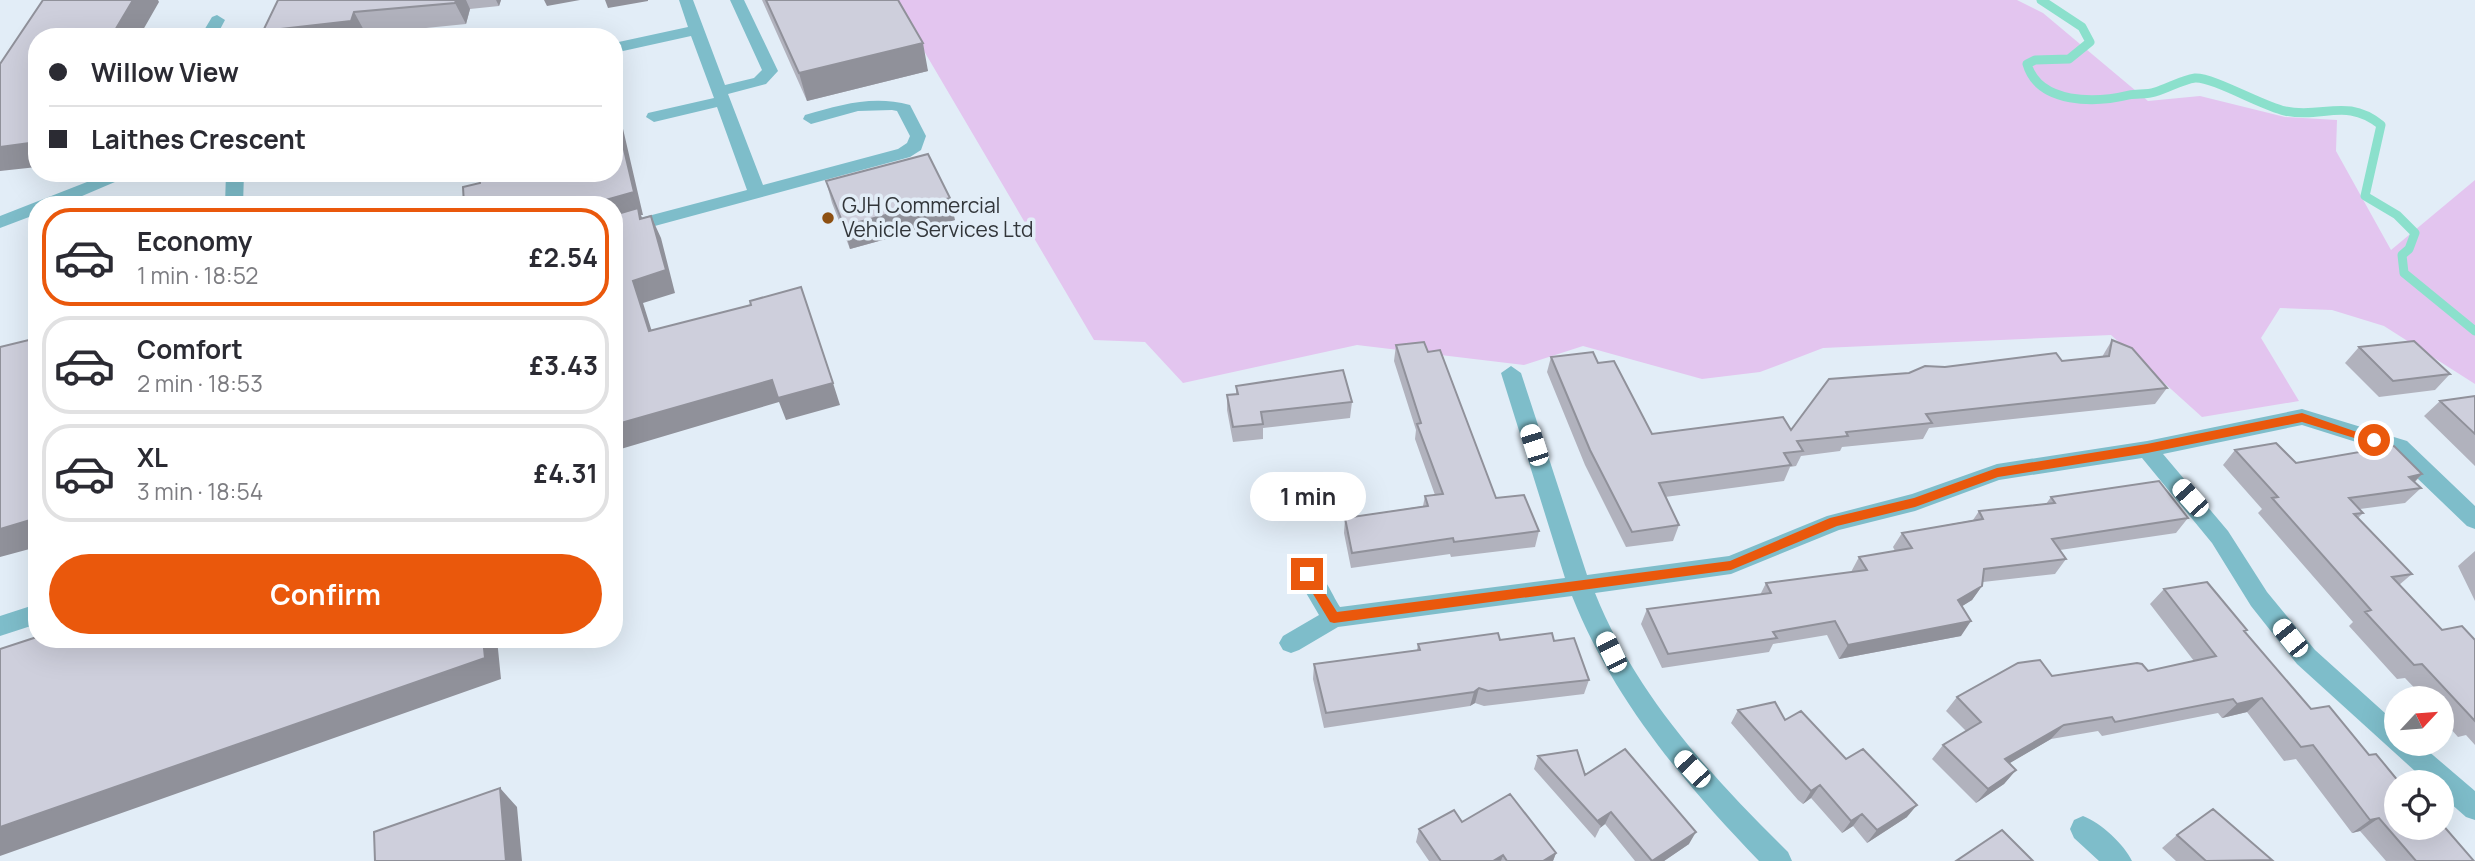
<!DOCTYPE html>
<meta charset="utf-8">
<style>
body{margin:0;font-family:Manrope,sans-serif;background:#f2f2f3;color:#2b2b33;height:100vh;display:flex;flex-direction:column;font-size:26px;white-space:nowrap}
*{box-sizing:border-box;margin:0}
p{font-size:23px;color:#7c7c81}
.icon{flex:none;width:38px;height:38px;fill:none;stroke:currentColor;stroke-width:2;stroke-linecap:round;stroke-linejoin:round}
.map{position:relative;flex:1;overflow:hidden}
.panel{position:absolute;left:28px;top:196px;width:595px;height:452px;display:flex;flex-direction:column;background:#fff;border-radius:28px;box-shadow:0 7px 28px #0002}
.panel>*{flex:none}
.hud{position:absolute;left:28px;top:28px;width:595px;height:154px;border-radius:28px;box-shadow:0 7px 28px #0002;display:grid;align-content:center;height:154px;padding:0 21px;background:#fff}
.needle{width:46px;rotate:64deg}
.fabs{position:absolute;left:2384px;top:686px;display:grid;gap:14px}
.fabs a{display:grid;place-items:center;width:70px;height:70px;border-radius:50%;background:#fff;box-shadow:0 7px 28px #0002;font-size:35px}
.end{position:absolute;width:32px;height:32px;margin:-16px;border:9px solid #ea580c;background:#fff;box-shadow:0 0 0 4px #fff}
.from{border-radius:50%}
.bubble{position:absolute;height:49px;border-radius:24px;background:#fff;box-shadow:0 7px 28px #0002;font-size:23px;font-weight:700;line-height:49px;text-align:center}
.car{position:absolute;width:21px;height:42px;margin:-21px -10px;border-radius:9px;box-shadow:0 0 5px 2px #0007;background:linear-gradient(#fff 24%,#345 0 40%,#fff 0 76%,#345 0 86%,#fff 0)}
.hud b{display:flex;align-items:center;gap:24px;height:66px;font-size:26px}
.hud b+b{border-top:2px solid #e1e1e2}
.hud i{width:18px;height:18px;background:#2b2b33}
ul{padding:12px 0 0;list-style:none}
li{display:flex;align-items:center;gap:21px;height:98px;margin:0 14px 10px;padding:0 7px;border:4px solid #e1e1e2;border-radius:28px}
li div{flex:1}
li b{display:block;font-size:26px}
li em{font-style:normal;font-weight:700}
li.selected{border-color:#ea580c}
li>.icon{width:63px;height:63px;stroke-width:1.5}
.cta{display:flex;gap:14px;margin-top:auto;padding:14px 21px}
.cta a{flex:1;height:80px;border-radius:42px;background:#ea580c;color:#fff;font-size:28px;font-weight:700;line-height:80px;text-align:center}
.map>svg:first-child{display:block}
.green{fill:#e3c5ef}
.lines{fill:none;stroke-linecap:round;stroke-linejoin:round}
.stream{stroke:#8be0cc;stroke-width:9}
.minor{fill:#7ebdca;fill-rule:evenodd}
.wall{fill:#b1b2bd}
.shaded-wall{fill:#90919a}
.building{fill:#cecfdc;stroke:#90919a;stroke-width:2}
.route{fill:#ea580c}
.poi-dot{fill:#8d5012;stroke:#e2edf7;stroke-width:2.5}
.labels{text-anchor:middle;stroke-width:7;stroke-linejoin:round;paint-order:stroke}
.poi-label{font-size:21px;fill:#32363a;stroke:#e2edf7;text-anchor:start}
</style>
<div class="map">
<svg width="2475" height="861" viewBox="0 0 2475 861">
<rect width="100%" height="100%" fill="#e2edf7"/>
<path class="green" d="M 894,0 L 2017,0 L 2043,13 L 2148,101 L 2200,96 L 2285,117 L 2337,120 L 2336,151 L 2391,250 L 2475,180 L 2475,384 L 2384,326 L 2332,310 L 2280,308 L 2261,338 L 2299,401 L 2202,417 L 2111,335 L 1823,348 L 1760,372 L 1702,379 L 1583,346 L 1524,365 L 1357,345 L 1183,383 L 1145,342 L 1094,340 Z"/>
<g class="lines">
<path class="stream" d="M 2041,0 L 2082,27 L 2090,42 L 2069,59 L 2035,60 L 2027,64 C 2039,105 2096,103 2129,95 C 2137,93 2146,95 2155,92 C 2169,88 2181,80 2195,78 C 2213,77 2262,106 2285,111 C 2323,119 2346,97 2381,125 L 2365,196 L 2397,215 L 2415,233 L 2409,249 L 2402,255 L 2404,273 L 2475,331"/>
<path class="minor" d="M 679,0 L 693,0 L 725,85 L 754,78 L 762,70 L 730,0 L 744,0 L 778,71 L 766,84 L 728,94 L 763,185 L 898,149 L 907,143 L 910,136 L 897,111 L 892,110 L 858,111 L 811,124 L 803,119 L 805,115 C 841,105 872,95 910,105 L 926,136 L 921,150 L 910,157 L 614,237 L 614,225 L 747,190 L 717,107 L 654,122 L 646,117 L 648,113 L 714,98 L 691,36 L 614,53 L 614,43 L 688,27 Z
M 217,15 L 225,20 L 216,37 L 200,37 L 212,17 Z
M 110,173 L 136,173 L 61,205 L 37,205 L 37,214 L 0,228 L 0,216 Z
M 226,173 L 244,173 L 243,205 L 225,205 Z
M 1511,366 L 1521,373 L 1587,575 L 1729,556 L 1827,516 L 1912,494 L 1997,464 L 2147,441 L 2302,409 L 2407,441 L 2475,506 L 2475,529 L 2467,526 L 2391,453 L 2302,425 L 2163,454 L 2228,531 L 2267,592 L 2315,650 L 2396,723 L 2396,744 L 2420,744 L 2475,791 L 2475,820 L 2466,817 L 2441,795 L 2441,782 L 2427,782 L 2297,664 L 2251,606 L 2212,543 L 2142,458 L 1999,480 L 1915,511 L 1839,530 L 1731,574 L 1595,593 C 1636,695 1710,775 1788,852 L 1792,861 L 1759,861 C 1683,782 1613,699 1572,596 L 1338,627 L 1299,650 L 1291,653 L 1283,650 L 1279,643 L 1283,636 L 1319,615 L 1295,574 L 1299,567 C 1320,560 1330,592 1340,607 L 1565,578 L 1501,373 Z
M 37,604 L 37,624 L 0,636 L 0,616 Z
M 2083,816 C 2101,823 2124,844 2132,861 L 2099,861 L 2074,838 L 2070,829 L 2074,820 Z"/>
</g>
<path class="wall" d="M 278,0 L 501,0 L 499,6 L 470,9 L 466,24 L 366,34 L 365,37 L 266,37 L 263,31 Z
M 762,0 L 898,0 L 928,71 L 807,101 Z
M 826,181 L 955,220 L 850,249 L 832,203 Z
M 2112,340 L 2167,388 L 2155,404 L 1929,428 L 1923,439 L 1842,447 L 1840,451 L 1801,456 L 1796,466 L 1790,467 L 1784,481 L 1665,497 L 1679,525 L 1673,541 L 1626,547 L 1585,465 L 1547,372 L 1551,357 L 1598,363 L 1652,434 L 1791,430 L 1909,373 L 1945,367 L 2062,361 L 2102,357 Z
M 1396,345 L 1428,352 L 1496,498 L 1539,531 L 1535,547 L 1451,557 L 1450,554 L 1351,568 L 1344,533 L 1345,518 L 1423,506 L 1425,496 L 1435,495 L 1415,439 L 1416,430 L 1394,361 Z
M 2359,347 L 2450,374 L 2435,390 L 2379,397 L 2345,363 Z
M 1236,386 L 1352,402 L 1350,418 L 1263,428 L 1263,439 L 1233,442 L 1227,410 L 1227,395 L 1236,394 Z
M 2475,396 L 2475,466 L 2424,416 L 2440,401 Z
M 2235,450 L 2296,463 L 2422,474 L 2415,482 L 2421,488 L 2405,503 L 2360,509 L 2363,513 L 2358,518 L 2412,574 L 2399,585 L 2442,630 L 2475,640 L 2475,745 L 2466,735 L 2458,737 L 2441,718 L 2441,698 L 2424,698 L 2405,678 L 2397,679 L 2349,626 L 2353,622 L 2258,513 L 2262,509 L 2223,465 Z
M 2051,497 L 2188,518 L 2176,533 L 2060,550 L 2066,559 L 2055,574 L 1983,582 L 1982,586 L 1972,600 L 1962,606 L 1961,636 L 1839,659 L 1827,635 L 1773,644 L 1769,652 L 1662,668 L 1641,624 L 1647,609 L 1760,595 L 1766,583 L 1851,572 L 1859,557 L 1895,551 L 1893,547 L 1902,533 L 1973,520 L 1979,511 L 2046,504 Z
M 2475,551 L 2475,601 L 2458,566 Z
M 2164,589 L 2247,630 L 2245,632 L 2396,828 L 2474,861 L 2386,861 L 2360,831 L 2352,833 L 2296,759 L 2284,761 L 2247,712 L 2222,718 L 2218,713 L 2102,736 L 2098,731 L 2051,739 L 2009,763 L 2016,770 L 2004,784 L 1976,803 L 1932,759 L 1943,745 L 1966,731 L 1946,711 L 1957,697 L 2052,676 L 2148,671 L 2194,661 L 2150,604 Z
M 1500,640 L 1554,641 L 1589,680 L 1584,694 L 1484,706 L 1475,703 L 1470,706 L 1324,728 L 1313,679 L 1314,664 L 1417,650 L 1418,644 Z
M 1738,710 L 1846,759 L 1907,817 L 1867,843 L 1853,826 L 1842,833 L 1811,798 L 1803,804 L 1798,800 L 1731,723 Z
M 1538,756 L 1585,775 L 1689,844 L 1664,861 L 1635,861 L 1605,824 L 1600,828 L 1595,838 L 1534,769 Z
M 1462,822 L 1556,853 L 1553,861 L 1429,861 L 1416,842 L 1419,829 Z
M 2177,835 L 2270,861 L 2176,861 L 2162,848 Z"/>
<path class="shaded-wall" d="M 133,0 L 158,0 L 159,2 L 139,37 L 111,37 Z
M 456,0 L 466,0 L 470,9 L 466,24 L 455,3 Z
M 496,0 L 501,0 L 499,6 Z
M 544,0 L 580,0 L 547,6 Z
M 605,0 L 648,0 L 648,1 L 608,8 Z
M 354,12 L 366,34 L 365,37 L 266,37 L 263,31 Z
M 923,43 L 928,71 L 807,101 L 799,73 Z
M 614,90 L 643,215 L 641,215 L 647,231 L 614,223 L 614,205 L 602,205 L 614,107 Z
M 37,142 L 37,167 L 0,171 L 0,147 Z
M 950,198 L 955,220 L 850,249 L 844,226 Z
M 651,216 L 661,238 L 675,293 L 643,303 L 659,354 L 649,331 L 633,281 Z
M 772,380 L 833,383 L 840,405 L 786,420 L 779,402 L 614,451 L 614,425 Z
M 2422,474 L 2407,489 L 2409,477 Z
M 37,518 L 37,547 L 0,557 L 0,529 Z
M 1982,586 L 1972,600 L 1948,615 L 1958,600 Z
M 1971,621 L 1961,636 L 1839,659 L 1848,645 Z
M 483,639 L 497,639 L 501,679 L 0,856 L 0,827 Z
M 1479,688 L 1475,703 L 1470,706 L 1474,692 Z
M 2262,698 L 2247,712 L 2222,718 L 2237,704 Z
M 2064,725 L 2051,739 L 1993,773 L 2005,759 Z
M 2016,770 L 2004,784 L 1976,803 L 1988,789 Z
M 1820,785 L 1811,798 L 1803,804 L 1811,791 Z
M 500,788 L 517,807 L 522,861 L 506,861 Z
M 1917,805 L 1907,817 L 1867,843 L 1877,830 Z
M 1611,812 L 1605,824 L 1600,828 L 1601,825 L 1599,820 Z
M 1862,814 L 1853,826 L 1842,833 L 1851,821 Z
M 2379,818 L 2360,831 L 2352,833 L 2370,820 Z
M 1696,832 L 1689,844 L 1664,861 L 1652,861 Z
M 1556,853 L 1553,861 L 1543,861 Z
M 1503,855 L 1501,861 L 1493,861 Z"/>
<path class="building" d="M 43,0 L 133,0 L 111,37 L 37,37 L 37,142 L 0,147 L 0,64 Z
M 278,0 L 456,0 L 455,3 L 354,12 L 351,21 L 263,31 Z
M 766,0 L 898,0 L 923,43 L 799,73 Z
M 614,107 L 634,192 L 602,201 L 602,205 L 464,205 L 463,187 L 480,183 L 479,173 L 614,173 Z
M 928,154 L 950,198 L 844,226 L 826,181 Z
M 638,208 L 640,219 L 651,216 L 666,270 L 633,281 L 649,331 L 751,305 L 750,301 L 801,287 L 833,383 L 778,398 L 772,380 L 614,425 L 614,215 Z
M 37,338 L 37,518 L 0,529 L 0,347 Z
M 2112,340 L 2132,348 L 2167,388 L 1926,414 L 1932,423 L 1846,432 L 1848,436 L 1797,441 L 1803,451 L 1784,453 L 1791,465 L 1659,483 L 1679,525 L 1632,532 L 1590,450 L 1551,357 L 1593,352 L 1598,363 L 1614,361 L 1652,434 L 1783,417 L 1791,430 L 1829,379 L 1909,373 L 1925,366 L 1945,367 L 2056,353 L 2062,361 L 2109,356 Z
M 2414,341 L 2450,374 L 2393,381 L 2359,347 Z
M 1424,342 L 1428,352 L 1440,350 L 1496,498 L 1524,495 L 1539,531 L 1454,542 L 1453,538 L 1352,553 L 1345,518 L 1428,506 L 1425,496 L 1443,494 L 1417,424 L 1421,423 L 1396,345 Z
M 1343,370 L 1352,402 L 1261,412 L 1263,424 L 1233,427 L 1227,395 L 1238,394 L 1236,386 Z
M 2475,396 L 2475,434 L 2440,401 Z
M 2276,443 L 2296,463 L 2394,446 L 2422,474 L 2409,477 L 2421,488 L 2349,498 L 2363,513 L 2354,514 L 2412,574 L 2392,577 L 2442,630 L 2462,626 L 2475,640 L 2475,721 L 2422,664 L 2414,665 L 2365,612 L 2371,610 L 2272,498 L 2278,497 L 2235,450 Z
M 2159,481 L 2188,518 L 2052,539 L 2066,559 L 1984,569 L 1982,586 L 1958,600 L 1971,621 L 1848,645 L 1835,621 L 1773,632 L 1777,638 L 1668,654 L 1647,609 L 1771,593 L 1766,583 L 1867,570 L 1859,557 L 1912,548 L 1902,533 L 1983,519 L 1979,511 L 2055,503 L 2051,497 Z
M 2207,582 L 2247,630 L 2244,631 L 2311,709 L 2329,706 L 2369,755 L 2376,754 L 2399,782 L 2396,782 L 2396,828 L 2441,828 L 2441,823 L 2474,861 L 2416,861 L 2379,818 L 2370,820 L 2313,745 L 2301,747 L 2262,698 L 2237,704 L 2233,699 L 2115,722 L 2112,717 L 2064,725 L 2005,759 L 2016,770 L 1988,789 L 1943,745 L 1981,722 L 1957,697 L 2018,663 L 2040,660 L 2052,676 L 2137,663 L 2142,664 L 2148,671 L 2216,656 L 2164,589 Z
M 1498,633 L 1500,640 L 1552,633 L 1554,641 L 1574,638 L 1589,680 L 1488,691 L 1479,688 L 1474,692 L 1326,713 L 1314,664 L 1420,650 L 1418,644 Z
M 37,637 L 37,639 L 483,639 L 485,658 L 0,827 L 0,649 Z
M 1775,702 L 1785,720 L 1801,711 L 1846,759 L 1863,749 L 1917,805 L 1877,830 L 1862,814 L 1851,821 L 1820,785 L 1811,791 L 1738,710 Z
M 1625,749 L 1696,832 L 1652,861 L 1611,812 L 1599,820 L 1601,825 L 1538,756 L 1577,750 L 1585,775 Z
M 500,788 L 506,861 L 375,861 L 374,832 Z
M 1510,794 L 1556,853 L 1543,861 L 1507,861 L 1503,855 L 1493,861 L 1441,861 L 1419,829 L 1454,810 L 1462,822 Z
M 2213,809 L 2272,860 L 2206,861 L 2177,835 Z
M 2002,830 L 2033,861 L 1956,861 Z"/>
<path class="route" d="M 2302,413 L 2380,440 L 2374,444 L 2302,422 L 2147,453 L 1998,477 L 1915,507 L 1837,526 L 1731,570 L 1334,623 L 1330,622 L 1301,574 L 1307,569 L 1311,571 L 1337,612 L 1730,561 L 1830,518 L 1914,498 L 1997,468 L 2147,444 Z"/>
<circle class="poi-dot" cx="828" cy="218" r="7"/>
<g class="labels">
<g class="poi-label">
<text x="842" y="213">GJH Commercial<tspan x="842" dy="24">Vehicle Services Ltd</tspan></text>
</g>
</g>
</svg>
<div class="fabs">
<a><svg class="needle" viewBox="-14 -14 28 28"><path d="M0-13l5 13h-10z" fill="#e53935"/><path d="M0 13l5-13h-10z" fill="#7c7c81"/></svg></a>
<a><svg class="icon" aria-label="locate" viewBox="0 0 24 24"><circle cx="12" cy="12" r="6"/><path d="M12 2v4M12 18v4M2 12h4M18 12h4"/></svg></a>
</div>
<i class="end from" style="left:2374px;top:440px"></i>
<i class="end" style="left:1307px;top:574px"></i>
<div class="bubble" style="left:1250px;top:472px;width:116px">1 min</div>
<i class="car" style="left:1534px;top:445px;rotate:342deg"></i>
<i class="car" style="left:2190px;top:498px;rotate:318deg"></i>
<i class="car" style="left:2290px;top:638px;rotate:321deg"></i>
<i class="car" style="left:1611px;top:652px;rotate:334deg"></i>
<i class="car" style="left:1692px;top:769px;rotate:317deg"></i>
<div class="hud">
<b><i class="from"></i>Willow View</b>
<b><i></i>Laithes Crescent</b>
</div>
<section class="panel">
<ul>
<li class="selected"><svg class="icon" aria-label="car" viewBox="0 0 24 24"><path d="M5 17H2v-5l4-1 3-4h7l3 4 3 1v5h-3M9 17h6M6 11h13"/><circle cx="7" cy="17" r="2"/><circle cx="17" cy="17" r="2"/></svg><div><b>Economy</b><p>1 min · 18:52</p></div><em>£2.54</em></li>
<li><svg class="icon" aria-label="car" viewBox="0 0 24 24"><path d="M5 17H2v-5l4-1 3-4h7l3 4 3 1v5h-3M9 17h6M6 11h13"/><circle cx="7" cy="17" r="2"/><circle cx="17" cy="17" r="2"/></svg><div><b>Comfort</b><p>2 min · 18:53</p></div><em>£3.43</em></li>
<li><svg class="icon" aria-label="car" viewBox="0 0 24 24"><path d="M5 17H2v-5l4-1 3-4h7l3 4 3 1v5h-3M9 17h6M6 11h13"/><circle cx="7" cy="17" r="2"/><circle cx="17" cy="17" r="2"/></svg><div><b>XL</b><p>3 min · 18:54</p></div><em>£4.31</em></li>
</ul>
<div class="cta"><a>Confirm</a></div>
</section>
</div>
